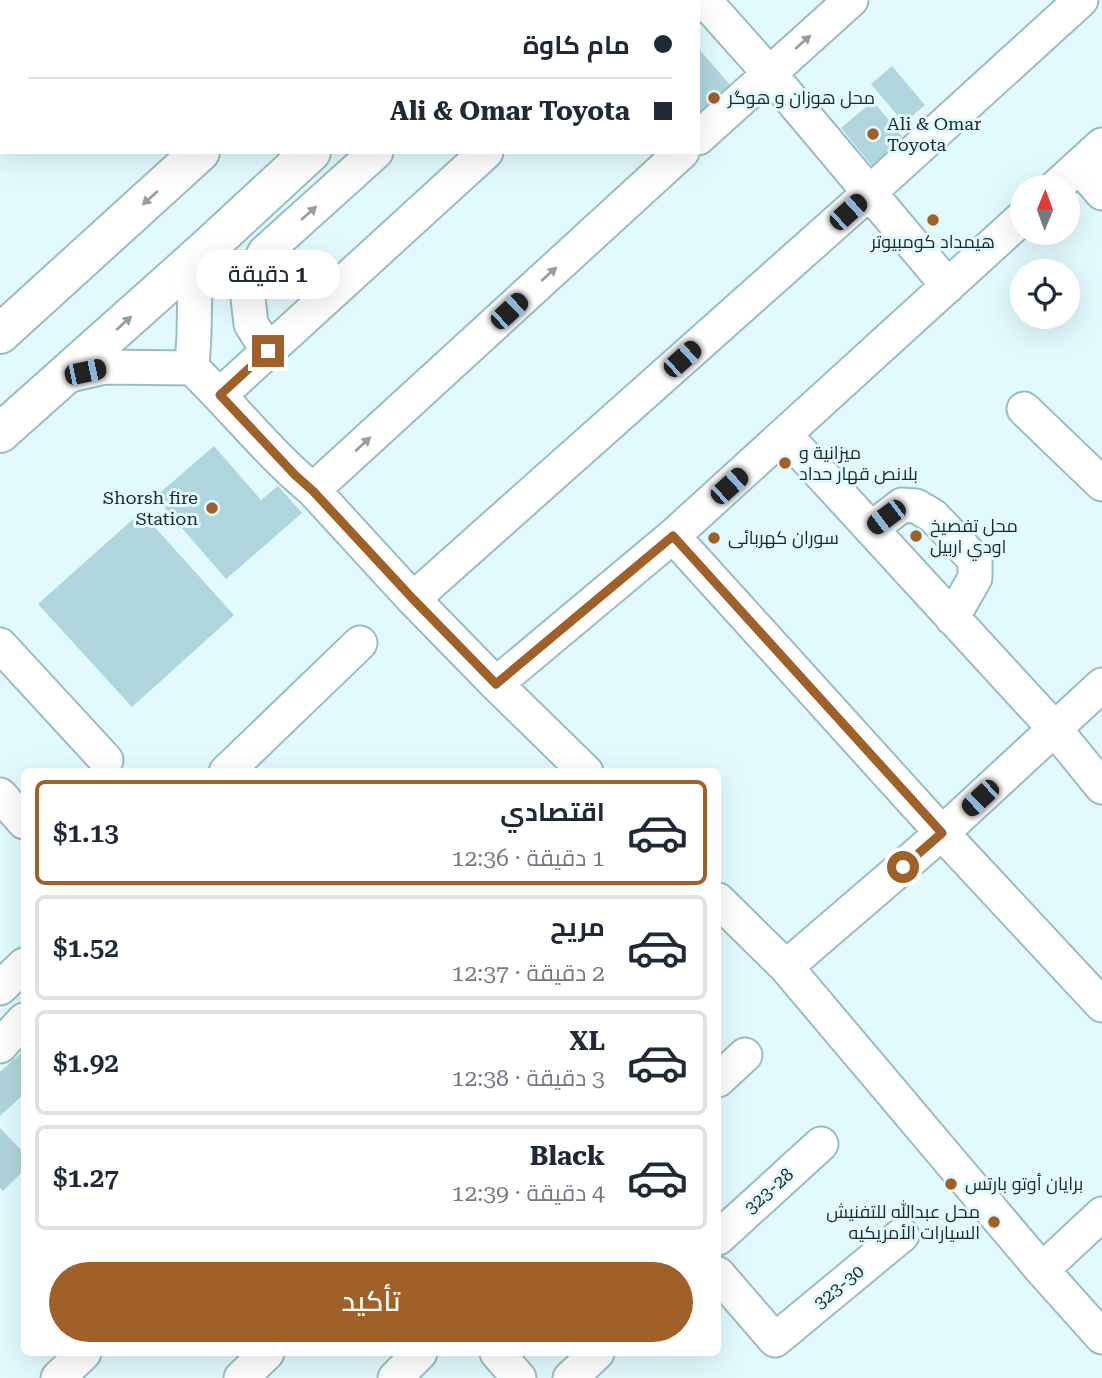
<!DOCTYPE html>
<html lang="ar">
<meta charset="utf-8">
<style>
body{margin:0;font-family:"Roboto Serif",Cairo,serif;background:#f2f2f3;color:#1f2937;direction:rtl;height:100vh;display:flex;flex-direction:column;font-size:26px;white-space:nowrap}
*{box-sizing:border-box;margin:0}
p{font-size:23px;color:#747a83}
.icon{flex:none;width:38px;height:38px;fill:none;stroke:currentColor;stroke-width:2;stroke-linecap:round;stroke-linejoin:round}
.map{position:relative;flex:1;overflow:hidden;direction:ltr}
.side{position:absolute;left:21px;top:768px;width:700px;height:588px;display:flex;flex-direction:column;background:#fff;border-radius:10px;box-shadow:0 7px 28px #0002;direction:rtl}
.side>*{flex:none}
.banner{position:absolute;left:0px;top:0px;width:700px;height:154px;box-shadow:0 7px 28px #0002;direction:rtl;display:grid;align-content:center;height:154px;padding:0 28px;background:#fff}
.needle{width:46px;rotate:1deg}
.controls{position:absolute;left:1010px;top:175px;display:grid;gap:14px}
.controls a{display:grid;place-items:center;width:70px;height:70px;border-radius:50%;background:#fff;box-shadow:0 7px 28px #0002;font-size:35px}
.end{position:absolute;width:32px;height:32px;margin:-16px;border:9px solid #9f6127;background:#fff;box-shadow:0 0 0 4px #fff}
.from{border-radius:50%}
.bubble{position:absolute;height:49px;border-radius:24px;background:#fff;box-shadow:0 7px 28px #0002;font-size:23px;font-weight:600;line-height:49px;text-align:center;direction:rtl}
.car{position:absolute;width:21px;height:42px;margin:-21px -10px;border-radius:9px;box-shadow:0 0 5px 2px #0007;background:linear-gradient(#222 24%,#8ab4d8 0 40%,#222 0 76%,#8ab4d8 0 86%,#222 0)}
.banner b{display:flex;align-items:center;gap:24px;height:66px;font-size:26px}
.banner b+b{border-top:2px solid #e0e1e3}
.banner i{width:18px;height:18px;background:#1f2937}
ul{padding:12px 0 0;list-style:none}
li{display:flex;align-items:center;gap:21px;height:105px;margin:0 14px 10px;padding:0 14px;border:4px solid #e0e1e3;border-radius:10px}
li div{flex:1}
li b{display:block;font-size:26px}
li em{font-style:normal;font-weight:600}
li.on{border-color:#9f6127}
li>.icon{width:63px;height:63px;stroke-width:1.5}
.primary-button{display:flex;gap:14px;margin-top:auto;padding:14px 28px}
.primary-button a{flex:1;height:80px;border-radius:42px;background:#9f6127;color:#fff;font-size:28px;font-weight:600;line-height:80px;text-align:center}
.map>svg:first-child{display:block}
.building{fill:#b0d6dd}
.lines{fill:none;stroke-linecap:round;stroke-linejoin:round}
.minor-casing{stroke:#98bec5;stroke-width:37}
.highway-casing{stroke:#98bec5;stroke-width:42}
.minor{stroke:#fff;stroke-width:33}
.highway{stroke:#fff;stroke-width:38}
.oneway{fill:#989ea0}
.route{stroke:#9f6127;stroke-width:9}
.poi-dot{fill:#9f6127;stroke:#e2fafe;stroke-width:2.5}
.labels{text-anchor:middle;stroke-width:6;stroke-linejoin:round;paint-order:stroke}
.poi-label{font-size:18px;fill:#19282b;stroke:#e2fafe;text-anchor:start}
.street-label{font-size:18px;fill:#19282b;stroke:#e2fafe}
</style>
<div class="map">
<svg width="1102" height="1378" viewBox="0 0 1102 1378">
<rect width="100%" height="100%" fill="#e2fafe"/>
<path class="building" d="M 698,48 L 731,86 L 701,115 L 698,112 Z
M 892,66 L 925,105 L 904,123 L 871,84 Z
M 873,101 L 905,140 L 873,167 L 841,128 Z
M 214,446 L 261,500 L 278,486 L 302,513 L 226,579 L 155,497 Z
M 141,512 L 234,615 L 132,707 L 38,604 Z
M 21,1053 L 24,1056 L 24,1094 L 0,1116 L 0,1072 Z
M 0,1128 L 24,1153 L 24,1170 L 3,1191 L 0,1188 Z"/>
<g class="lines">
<defs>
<path id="minor" d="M 704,0 L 769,73 L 948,286
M 543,2 L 545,0
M 651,2 L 653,0
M 698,138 L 851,0
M 1079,166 L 1102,193
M 1056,187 L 1102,145
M 268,351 L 251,324 L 248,298 L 250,280 L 265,252 L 376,152
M 192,368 L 194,334 L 195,280 L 204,251
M 66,376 L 105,367 L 192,368 C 233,407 269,454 313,490 L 413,599 L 496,684 L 586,772
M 220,395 L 486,152
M 1024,409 L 1102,484
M 785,435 L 1054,728 L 1102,787
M 313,490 L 682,152
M 871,529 L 902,505 L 916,506 L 933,516 L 975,560 L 975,578 L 952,618
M 673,536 L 942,833 L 1102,1005
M 413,599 L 869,193 L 1081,0
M 0,645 L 106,760
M 496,684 L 673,536 L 1022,218
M 226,772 L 360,643
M 0,795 L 24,822
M 718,900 L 786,967 L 1042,1270 L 1102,1337
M 786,967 L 942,833 L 1102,685
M 0,988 L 24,965
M 0,1046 L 24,1020
M 718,1080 L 745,1055
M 718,1238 L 821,1144
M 1042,1270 L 1102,1214
M 718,1274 L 775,1340 L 902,1235
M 497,1353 L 519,1378
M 58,1378 L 84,1353
M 241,1378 L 267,1353
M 395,1378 L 420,1353
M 570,1378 L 597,1353"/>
<path id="highway" d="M 366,2 L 368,0
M 477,2 L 479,0
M 0,334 L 200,152
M 0,433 L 204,251 L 311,152"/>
</defs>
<use href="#minor" class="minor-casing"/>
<use href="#highway" class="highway-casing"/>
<use href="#minor" class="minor"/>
<use href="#highway" class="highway"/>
</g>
<defs><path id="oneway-solid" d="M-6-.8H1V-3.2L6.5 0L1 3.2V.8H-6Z" transform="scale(1.75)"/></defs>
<g class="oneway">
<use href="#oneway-solid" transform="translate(803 42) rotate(-42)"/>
<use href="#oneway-solid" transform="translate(150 198) rotate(138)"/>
<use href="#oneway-solid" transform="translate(309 213) rotate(-42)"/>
<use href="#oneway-solid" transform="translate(549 274) rotate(-42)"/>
<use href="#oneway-solid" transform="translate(124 323) rotate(-42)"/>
<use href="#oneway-solid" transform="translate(363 444) rotate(-43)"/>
</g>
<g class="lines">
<path class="route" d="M 268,351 L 220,395 L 295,475 L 313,491 L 413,599 L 496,684 L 673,536 L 942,833 L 903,867"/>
</g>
<g class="poi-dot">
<circle cx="714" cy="98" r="7"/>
<circle cx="873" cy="134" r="7"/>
<circle cx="933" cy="220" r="7"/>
<circle cx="785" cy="463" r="7"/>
<circle cx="212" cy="508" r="7"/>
<circle cx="916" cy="536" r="7"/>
<circle cx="714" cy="538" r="7"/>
<circle cx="951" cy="1184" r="7"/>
<circle cx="994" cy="1222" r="7"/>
</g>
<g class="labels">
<g class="poi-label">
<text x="728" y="104">محل هوزان و هوگر</text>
<text x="887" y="130">Ali &amp; Omar<tspan x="887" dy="21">Toyota</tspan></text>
<text x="933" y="248" text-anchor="middle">هيمداد كومبيوتر</text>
<text x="799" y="459">ميزانية و<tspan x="799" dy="21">بلانص قهار حداد</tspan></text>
<text x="198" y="504" text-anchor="end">Shorsh fire<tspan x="198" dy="21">Station</tspan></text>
<text x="930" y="532">محل تفصيخ<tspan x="930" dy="21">اودي اربيل</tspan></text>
<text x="728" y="544">سوران کهربائی</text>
<text x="965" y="1190">برايان أوتو بارتس</text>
<text x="980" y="1218" text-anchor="end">محل عبدالله للتفنيش<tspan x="980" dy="21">السيارات الأمريكيه</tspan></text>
</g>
<g class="street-label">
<text transform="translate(769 1191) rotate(-42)" y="6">323-28</text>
<text transform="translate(839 1287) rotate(-39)" y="6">323-30</text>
</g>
</g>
</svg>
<div class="controls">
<a><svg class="needle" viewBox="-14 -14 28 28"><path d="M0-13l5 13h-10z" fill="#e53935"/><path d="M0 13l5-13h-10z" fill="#747a83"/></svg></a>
<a><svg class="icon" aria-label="locate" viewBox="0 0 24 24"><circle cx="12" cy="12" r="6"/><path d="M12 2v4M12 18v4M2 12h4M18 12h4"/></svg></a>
</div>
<i class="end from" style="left:903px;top:867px"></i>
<i class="end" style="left:268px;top:351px"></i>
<div class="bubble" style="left:196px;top:250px;width:144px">1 دقيقة</div>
<i class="car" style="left:848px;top:212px;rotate:48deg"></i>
<i class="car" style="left:509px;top:311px;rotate:47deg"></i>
<i class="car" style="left:682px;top:359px;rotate:48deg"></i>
<i class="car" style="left:85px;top:372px;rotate:78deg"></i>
<i class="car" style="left:729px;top:486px;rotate:48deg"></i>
<i class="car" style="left:886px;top:517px;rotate:233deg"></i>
<i class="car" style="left:980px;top:798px;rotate:227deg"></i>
<div class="banner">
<b><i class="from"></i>مام كاوة</b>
<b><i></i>Ali &amp; Omar Toyota</b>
</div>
<section class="side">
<ul>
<li class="on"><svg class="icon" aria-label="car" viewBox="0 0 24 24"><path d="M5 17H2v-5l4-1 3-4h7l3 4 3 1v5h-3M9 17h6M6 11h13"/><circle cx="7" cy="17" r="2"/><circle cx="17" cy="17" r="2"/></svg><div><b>اقتصادي</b><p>1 دقيقة · 12:36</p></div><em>$1.13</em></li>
<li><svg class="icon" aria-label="car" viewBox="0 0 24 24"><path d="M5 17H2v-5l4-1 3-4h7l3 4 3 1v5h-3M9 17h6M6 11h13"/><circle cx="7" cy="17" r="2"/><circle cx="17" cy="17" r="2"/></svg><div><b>مريح</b><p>2 دقيقة · 12:37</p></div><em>$1.52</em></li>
<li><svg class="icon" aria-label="car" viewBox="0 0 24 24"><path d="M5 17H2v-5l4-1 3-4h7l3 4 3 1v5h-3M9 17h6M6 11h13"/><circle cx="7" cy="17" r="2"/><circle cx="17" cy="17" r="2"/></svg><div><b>XL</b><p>3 دقيقة · 12:38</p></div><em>$1.92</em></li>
<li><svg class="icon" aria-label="car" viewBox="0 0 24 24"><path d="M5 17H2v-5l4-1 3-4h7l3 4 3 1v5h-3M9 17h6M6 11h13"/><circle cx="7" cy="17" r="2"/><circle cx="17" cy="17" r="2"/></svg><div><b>Black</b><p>4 دقيقة · 12:39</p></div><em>$1.27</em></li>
</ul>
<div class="primary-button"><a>تأكيد</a></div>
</section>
</div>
